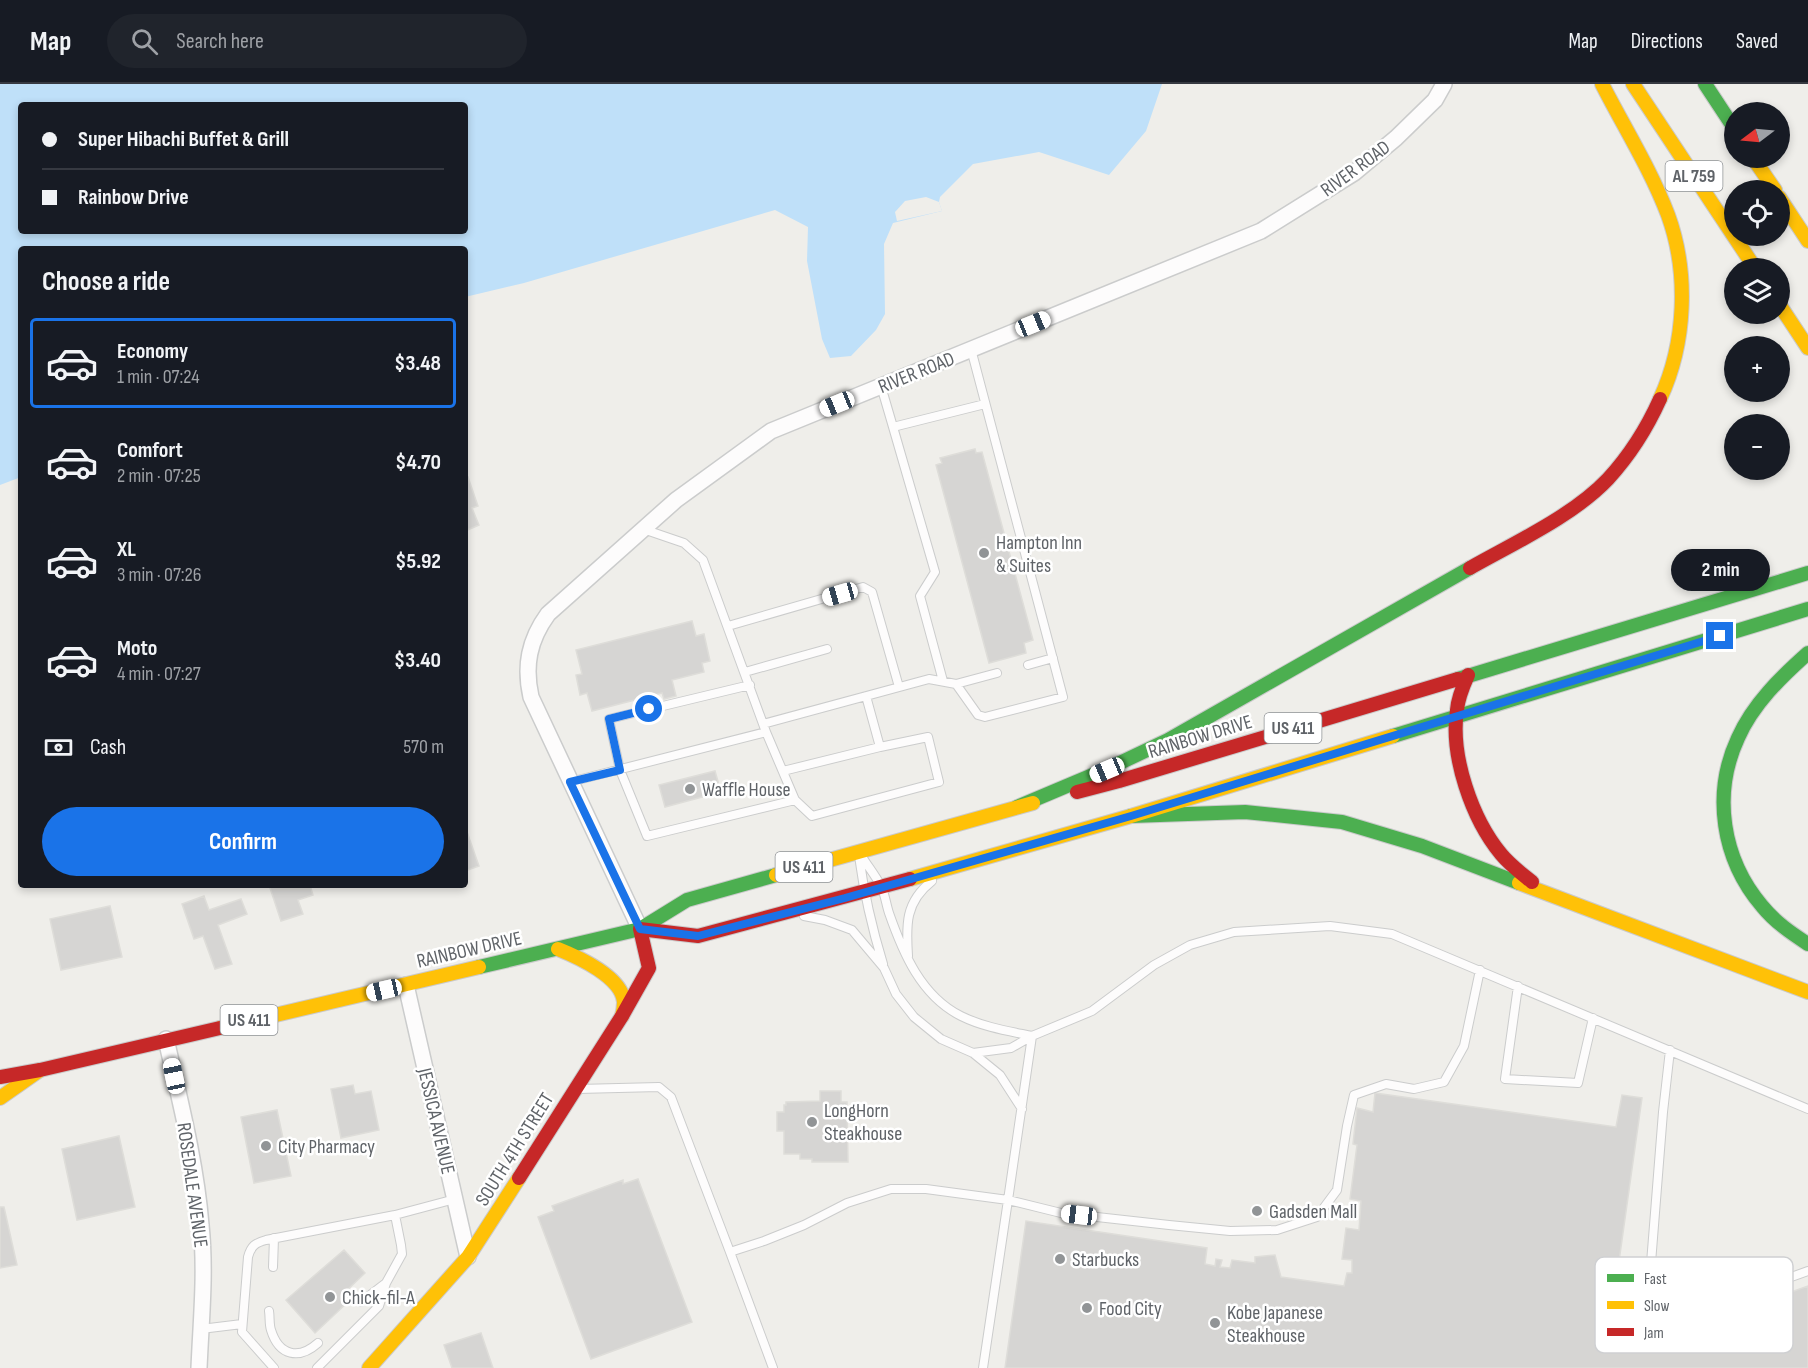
<!DOCTYPE html>
<meta charset="utf-8">
<style>
body{margin:0;font-family:"Sofia Sans Condensed",sans-serif;background:#20242c;color:#f1f3f6;height:100vh;display:flex;flex-direction:column;font-size:22px;white-space:nowrap}
*{box-sizing:border-box;margin:0}
p{font-size:20px;color:#9ea1a6}
.icon{flex:none;width:33px;height:33px;fill:none;stroke:currentColor;stroke-width:2;stroke-linecap:round;stroke-linejoin:round}
.map{position:relative;flex:1;overflow:hidden}
.panel{position:absolute;left:18px;top:162px;width:450px;height:642px;display:flex;flex-direction:column;background:#171b24;border-radius:6px;box-shadow:0 3px 9px #0003}
.panel>*{flex:none}
.banner{position:absolute;left:18px;top:18px;width:450px;height:132px;border-radius:6px;box-shadow:0 3px 9px #0003;display:grid;align-content:center;height:132px;padding:0 24px;background:#171b24}
.needle{width:39px;rotate:254deg}
.buttons{position:absolute;left:1724px;top:18px;display:grid;gap:12px}
.buttons a{display:grid;place-items:center;width:66px;height:66px;border-radius:50%;background:#171b24;box-shadow:0 3px 9px #0003;font-size:30px}
.end{position:absolute;width:27px;height:27px;margin:-14px;border:8px solid #1a73e8;background:#fff;box-shadow:0 0 0 3px #fff}
.from{border-radius:50%}
.bubble{position:absolute;height:42px;border-radius:21px;background:#171b24;box-shadow:0 3px 9px #0003;font-size:20px;font-weight:700;line-height:42px;text-align:center}
.car{position:absolute;width:18px;height:36px;margin:-18px -9px;border-radius:8px;box-shadow:0 0 4px 2px #0007;background:linear-gradient(#fff 24%,#345 0 40%,#fff 0 76%,#345 0 86%,#fff 0)}
.banner b{display:flex;align-items:center;gap:21px;height:57px;font-size:22px}
.banner b+b{border-top:2px solid #363941}
.banner i{width:15px;height:15px;background:#f1f3f6}
ul{padding:0;list-style:none}
li{display:flex;align-items:center;gap:18px;height:90px;margin:0 12px 9px;padding:0 12px;border:3px solid transparent;border-radius:6px}
li div{flex:1}
li b{display:block;font-size:22px}
li em{font-style:normal;font-weight:700}
li.selected{border-color:#1a73e8}
li>.icon{width:54px;height:54px;stroke-width:1.5}
h2{padding:0 24px;font-size:27px;line-height:72px}
.pay{display:flex;align-items:center;gap:15px;height:66px;padding:0 24px;font-size:22px}
.pay p{margin-inline-start:auto}
.cta{display:flex;gap:12px;margin-top:auto;padding:12px 24px}
.cta a{flex:1;height:69px;border-radius:36px;background:#1a73e8;color:#fff;font-size:24px;font-weight:700;line-height:69px;text-align:center}
header{display:flex;align-items:center;gap:36px;box-sizing:border-box;height:84px;padding:0 30px;background:#171b24;border-bottom:2px solid #363941}
header strong{font-size:28px}
nav{display:flex;gap:33px;margin-inline-start:auto;font-size:21px}
.search{width:420px;height:54px;background:#20242c;display:flex;align-items:center;gap:15px;box-sizing:border-box;padding:0 21px;border-radius:33px;color:#9ea1a6;font-size:22px}
.map>svg:first-child{display:block}
.water{fill:#bfe0f9;fill-rule:evenodd}
.pier{fill:#efeeea}
.building{fill:#d6d5d3;stroke:#deddd9;stroke-width:1.5}
.lines{fill:none;stroke-linecap:round;stroke-linejoin:round}
.lane-casing{stroke:#cbcccc;stroke-width:10}
.street-casing{stroke:#cbcccc;stroke-width:18}
.fast-casing{stroke:#cacacb;stroke-width:16}
.slow-casing{stroke:#cacacb;stroke-width:16}
.jam-casing{stroke:#cacacb;stroke-width:16}
.lane{stroke:#fdfcfc;stroke-width:8}
.street{stroke:#fdfcfc;stroke-width:15}
.fast{stroke:#4caf50;stroke-width:14}
.slow{stroke:#ffc107;stroke-width:14}
.jam{stroke:#c62828;stroke-width:14}
.route{stroke:#1a73e8;stroke-width:8}
.poi-dot{fill:#919496;stroke:#fff;stroke-width:2}
.labels{text-anchor:middle;stroke-width:5;stroke-linejoin:round;paint-order:stroke}
.shield{fill:#fff;stroke:#8f9295;stroke-width:1.5}
.shield-label{font-size:18px;font-weight:bold;fill:#5f6368}
.street-label{font-size:20px;fill:#5f6368;stroke:#fff}
.poi-label{font-size:20px;fill:#5f6368;stroke:#fff;text-anchor:start}
.key{fill:#fff;stroke:#cfd0d2;stroke-width:1.5}
.key-label{font-size:16px;fill:#5f6368}
</style>
<header>
<strong>Map</strong>
<div class="search"><svg class="icon" aria-label="search" viewBox="0 0 24 24"><circle cx="10" cy="10" r="6"/><path d="M15 15l6 6"/></svg>Search here</div>
<nav><a>Map</a><a>Directions</a><a>Saved</a></nav>
</header>
<div class="map">
<svg width="1808" height="1284" viewBox="0 0 1808 1284">
<rect width="100%" height="100%" fill="#efeeea"/>
<path class="water" d="M 0,0 L 1162,0 L 1146,47 L 1109,91 L 1039,68 L 973,80 L 940,113 L 939,118 L 942,127 L 893,139 L 884,160 L 885,230 L 876,246 L 851,272 L 830,274 L 822,255 L 807,177 L 808,143 L 775,126 L 524,199 L 465,213 L 465,165 L 21,165 L 21,393 L 0,401 ZM 21,21 L 465,21 L 465,147 L 21,147 Z"/>
<path class="pier" d="M 926,113 L 939,118 L 942,127 L 897,137 L 895,128 L 905,117 Z"/>
<path class="building" d="M 975,365 L 976,369 L 982,368 L 1033,556 L 1024,559 L 1026,569 L 989,579 L 936,381 L 942,379 L 940,374 Z
M 468,393 L 478,422 L 472,424 L 479,441 L 465,447 L 465,394 Z
M 692,537 L 696,552 L 704,550 L 710,577 L 702,579 L 704,588 L 672,596 L 676,612 L 664,615 L 662,609 L 592,627 L 587,609 L 580,611 L 576,591 L 582,590 L 576,566 Z
M 715,687 L 721,708 L 665,723 L 659,701 Z
M 465,742 L 479,782 L 465,787 Z
M 269,801 L 310,801 L 313,811 L 298,816 L 303,830 L 281,837 Z
M 204,812 L 209,826 L 241,815 L 247,830 L 218,841 L 232,880 L 215,885 L 203,852 L 194,855 L 182,820 Z
M 110,822 L 122,873 L 61,886 L 50,835 Z
M 353,1001 L 355,1010 L 371,1007 L 379,1046 L 341,1054 L 331,1005 Z
M 820,1007 L 841,1007 L 841,1018 L 847,1018 L 848,1078 L 812,1078 L 812,1075 L 800,1075 L 800,1070 L 784,1070 L 784,1047 L 777,1047 L 777,1028 L 784,1028 L 784,1021 L 786,1021 L 786,1018 L 820,1017 Z
M 1375,1009 L 1616,1043 L 1622,1011 L 1642,1014 L 1612,1227 L 1638,1231 L 1636,1251 L 1691,1260 L 1684,1240 L 1716,1228 L 1719,1241 L 1731,1237 L 1729,1230 L 1808,1202 L 1808,1284 L 1005,1284 L 1026,1137 L 1207,1164 L 1205,1180 L 1215,1182 L 1216,1175 L 1222,1176 L 1220,1183 L 1230,1184 L 1232,1176 L 1255,1179 L 1255,1173 L 1275,1171 L 1281,1193 L 1344,1202 L 1347,1189 L 1352,1189 L 1352,1176 L 1342,1175 L 1346,1144 L 1359,1146 L 1361,1117 L 1350,1115 L 1357,1061 L 1353,1060 L 1357,1024 L 1373,1028 Z
M 277,1026 L 291,1092 L 254,1099 L 241,1033 Z
M 119,1052 L 135,1123 L 77,1136 L 62,1065 Z
M 638,1095 L 692,1238 L 591,1275 L 538,1133 L 554,1127 L 552,1122 L 623,1096 L 623,1100 Z
M 0,1123 L 4,1123 L 17,1181 L 0,1184 Z
M 344,1166 L 365,1189 L 343,1210 L 349,1217 L 315,1249 L 286,1216 Z
M 481,1249 L 493,1284 L 452,1284 L 444,1261 Z"/>
<g class="lines">
<defs>
<path id="lane" d="M 881,302 L 893,343 L 985,320
M 893,343 L 935,488 L 920,512 L 943,597
M 728,542 L 863,503 L 872,508 L 899,603
M 1028,581 L 1053,574
M 745,588 L 827,565
M 956,600 L 997,589
M 750,601 L 609,635 L 620,686 L 647,752 L 795,716 L 766,648
M 763,640 L 929,595 L 956,600 L 978,631 L 985,633 L 1063,613 L 971,265
M 783,687 L 880,663
M 570,698 L 766,648 L 703,476 L 684,459 L 643,445
M 795,716 L 812,732 L 939,698 L 928,653 L 880,663 L 866,612
M 861,771 C 867,781 875,791 881,802 C 885,810 886,820 889,829 C 903,869 921,912 961,932 C 983,943 1008,947 1032,952
M 859,772 C 864,809 872,844 883,880
M 804,832 L 825,836 L 852,846 L 884,884 L 896,910 L 914,933 L 941,955 L 973,969 L 1000,991 L 1022,1025
M 908,872 C 906,841 905,818 932,797
M 1518,902 L 1505,995 L 1578,999 L 1593,934
M 1670,966 L 1663,1028 L 1651,1179 L 1668,1203 L 1730,1215 L 1808,1187
M 973,969 L 1011,964 L 1032,952 L 1092,927 L 1154,881 L 1190,861 L 1234,848 L 1330,842 L 1392,850 L 1808,1025
M 578,1005 L 659,1003 L 671,1013 L 730,1168
M 273,1183 L 274,1154
M 361,1218 L 386,1199
M 269,1227 C 270,1233 269,1240 271,1246 C 279,1272 299,1276 318,1259
M 201,1245 L 242,1240
M 274,1284 L 242,1248 L 248,1173 C 251,1162 255,1159 266,1156 L 395,1131 L 455,1115
M 317,1284 L 379,1222 L 386,1199 L 402,1170 L 401,1161 L 395,1131
M 773,1284 L 730,1168 L 764,1157 L 804,1141 L 847,1119 L 891,1105 L 926,1105 L 1008,1116 L 1032,952
M 983,1284 L 1008,1116 L 1061,1129 L 1169,1141 L 1230,1147 L 1277,1146 L 1317,1133 L 1337,1106 L 1347,1042 L 1354,1011 L 1386,1000 L 1414,1005 L 1444,998 L 1464,962 L 1480,886"/>
<path id="street" d="M 640,845 L 531,613 C 524,582 529,556 548,530 L 676,416 L 771,347 L 1261,147 L 1354,89 L 1396,54 L 1435,16 L 1444,0
M 406,901 L 468,1173
M 166,955 C 180,1017 196,1079 201,1141 C 206,1189 201,1236 199,1284"/>
<path id="fast" d="M 1705,0 L 1734,44
M 1808,569 C 1781,593 1753,620 1738,654 C 1712,710 1722,775 1762,822 C 1775,838 1791,849 1808,860
M 1458,595 L 1808,489
M 1393,652 L 1808,525
M 1017,723 L 1107,685 L 1168,656 L 1470,484
M 1131,732 L 1245,728 L 1342,738 L 1422,762 L 1519,799
M 479,883 L 640,845 L 687,816 L 776,791"/>
<path id="slow" d="M 1602,0 C 1624,43 1651,86 1668,131 C 1689,189 1686,259 1660,315
M 1633,0 L 1755,184
M 1753,74 L 1775,106
M 1779,113 L 1808,157
M 1779,220 L 1808,264
M 776,791 L 1033,719
M 910,795 L 1131,732 L 1393,652
M 1519,799 L 1808,908
M 558,865 C 578,873 622,893 624,918 C 624,922 623,928 622,932
M 220,944 L 479,883
M 0,1014 L 40,986
M 369,1284 L 468,1173 L 519,1094"/>
<path id="jam" d="M 1470,484 C 1514,459 1573,432 1608,395 C 1630,371 1647,344 1660,315
M 1468,591 C 1463,602 1458,614 1457,626 C 1450,672 1472,735 1501,770 C 1510,781 1521,789 1532,798
M 1077,708 L 1119,697 L 1458,595
M 640,845 L 698,852 L 910,795
M 0,993 L 40,986 L 220,944
M 519,1094 L 622,932 L 649,884 L 640,845"/>
</defs>
<use href="#lane" class="lane-casing"/>
<use href="#street" class="street-casing"/>
<use href="#fast" class="fast-casing"/>
<use href="#slow" class="slow-casing"/>
<use href="#jam" class="jam-casing"/>
<use href="#lane" class="lane"/>
<use href="#street" class="street"/>
<use href="#fast" class="fast"/>
<use href="#slow" class="slow"/>
<use href="#jam" class="jam"/>
</g>
<g class="lines">
<path class="route" d="M 649,625 L 609,635 L 620,686 L 570,698 L 640,845 L 698,852 L 845,814 L 1131,732 L 1720,552"/>
</g>
<g class="poi-dot">
<circle cx="984" cy="469" r="6"/>
<circle cx="690" cy="705" r="6"/>
<circle cx="812" cy="1038" r="6"/>
<circle cx="266" cy="1062" r="6"/>
<circle cx="1257" cy="1127" r="6"/>
<circle cx="1060" cy="1175" r="6"/>
<circle cx="330" cy="1213" r="6"/>
<circle cx="1087" cy="1224" r="6"/>
<circle cx="1215" cy="1239" r="6"/>
</g>
<g class="labels">
<g class="shield">
<rect x="1665.5" y="77" width="57" height="30" rx="4.5"/>
<rect x="1264.5" y="629" width="57" height="30" rx="4.5"/>
<rect x="775.5" y="768" width="57" height="30" rx="4.5"/>
<rect x="220.5" y="921" width="57" height="30" rx="4.5"/>
</g>
<g class="shield-label">
<text x="1694" y="98">AL 759</text>
<text x="1293" y="650">US 411</text>
<text x="804" y="789">US 411</text>
<text x="249" y="942">US 411</text>
</g>
<g class="street-label">
<text transform="translate(1355 84) rotate(-36)" y="7">RIVER ROAD</text>
<text transform="translate(916 288) rotate(-22)" y="7">RIVER ROAD</text>
<text transform="translate(1200 652) rotate(-17)" y="7">RAINBOW DRIVE</text>
<text transform="translate(469 865) rotate(-13)" y="7">RAINBOW DRIVE</text>
<text transform="translate(437 1037) rotate(77)" y="7">JESSICA AVENUE</text>
<text transform="translate(514 1065) rotate(-58)" y="7">SOUTH 4TH STREET</text>
<text transform="translate(193 1101) rotate(82)" y="7">ROSEDALE AVENUE</text>
</g>
<g class="poi-label">
<text x="996" y="465">Hampton Inn<tspan x="996" dy="23">&amp; Suites</tspan></text>
<text x="702" y="712">Waffle House</text>
<text x="824" y="1033">LongHorn<tspan x="824" dy="23">Steakhouse</tspan></text>
<text x="278" y="1069">City Pharmacy</text>
<text x="1269" y="1134">Gadsden Mall</text>
<text x="1072" y="1182">Starbucks</text>
<text x="342" y="1220">Chick-fil-A</text>
<text x="1099" y="1231">Food City</text>
<text x="1227" y="1235">Kobe Japanese<tspan x="1227" dy="23">Steakhouse</tspan></text>
</g>
</g>
<rect x="1595" y="1173" width="198" height="96" rx="9" class="key"/>
<rect x="1607" y="1190" width="27" height="8" fill="#4caf50"/>
<rect x="1607" y="1217" width="27" height="8" fill="#ffc107"/>
<rect x="1607" y="1244" width="27" height="8" fill="#c62828"/>
<g class="key-label">
<text x="1644" y="1200">Fast</text>
<text x="1644" y="1227">Slow</text>
<text x="1644" y="1254">Jam</text>
</g>
</svg>
<div class="buttons">
<a><svg class="needle" viewBox="-14 -14 28 28"><path d="M0-13l5 13h-10z" fill="#e53935"/><path d="M0 13l5-13h-10z" fill="#9ea1a6"/></svg></a>
<a><svg class="icon" aria-label="locate" viewBox="0 0 24 24"><circle cx="12" cy="12" r="6"/><path d="M12 2v4M12 18v4M2 12h4M18 12h4"/></svg></a>
<a><svg class="icon" aria-label="layers" viewBox="0 0 24 24"><path d="M12 4l9 5-9 5-9-5zM3 14l9 5 9-5"/></svg></a>
<a>+</a>
<a>−</a>
</div>
<i class="end from" style="left:649px;top:625px"></i>
<i class="end" style="left:1720px;top:552px"></i>
<div class="bubble" style="left:1671px;top:465px;width:99px">2 min</div>
<i class="car" style="left:1033px;top:240px;rotate:68deg"></i>
<i class="car" style="left:837px;top:320px;rotate:248deg"></i>
<i class="car" style="left:840px;top:510px;rotate:254deg"></i>
<i class="car" style="left:1107px;top:686px;rotate:247deg"></i>
<i class="car" style="left:384px;top:906px;rotate:257deg"></i>
<i class="car" style="left:174px;top:992px;rotate:348deg"></i>
<i class="car" style="left:1079px;top:1131px;rotate:277deg"></i>
<div class="banner">
<b><i class="from"></i>Super Hibachi Buffet &amp; Grill</b>
<b><i></i>Rainbow Drive</b>
</div>
<section class="panel">
<h2>Choose a ride</h2>
<ul>
<li class="selected"><svg class="icon" aria-label="car" viewBox="0 0 24 24"><path d="M5 17H2v-5l4-1 3-4h7l3 4 3 1v5h-3M9 17h6M6 11h13"/><circle cx="7" cy="17" r="2"/><circle cx="17" cy="17" r="2"/></svg><div><b>Economy</b><p>1 min · 07:24</p></div><em>$3.48</em></li>
<li><svg class="icon" aria-label="car" viewBox="0 0 24 24"><path d="M5 17H2v-5l4-1 3-4h7l3 4 3 1v5h-3M9 17h6M6 11h13"/><circle cx="7" cy="17" r="2"/><circle cx="17" cy="17" r="2"/></svg><div><b>Comfort</b><p>2 min · 07:25</p></div><em>$4.70</em></li>
<li><svg class="icon" aria-label="car" viewBox="0 0 24 24"><path d="M5 17H2v-5l4-1 3-4h7l3 4 3 1v5h-3M9 17h6M6 11h13"/><circle cx="7" cy="17" r="2"/><circle cx="17" cy="17" r="2"/></svg><div><b>XL</b><p>3 min · 07:26</p></div><em>$5.92</em></li>
<li><svg class="icon" aria-label="car" viewBox="0 0 24 24"><path d="M5 17H2v-5l4-1 3-4h7l3 4 3 1v5h-3M9 17h6M6 11h13"/><circle cx="7" cy="17" r="2"/><circle cx="17" cy="17" r="2"/></svg><div><b>Moto</b><p>4 min · 07:27</p></div><em>$3.40</em></li>
</ul>
<div class="pay"><svg class="icon" aria-label="cash" viewBox="0 0 24 24"><path d="M3 7h18v10H3z"/><circle cx="12" cy="12" r="2"/></svg>Cash<p>570 m</p></div>
<div class="cta"><a>Confirm</a></div>
</section>
</div>
